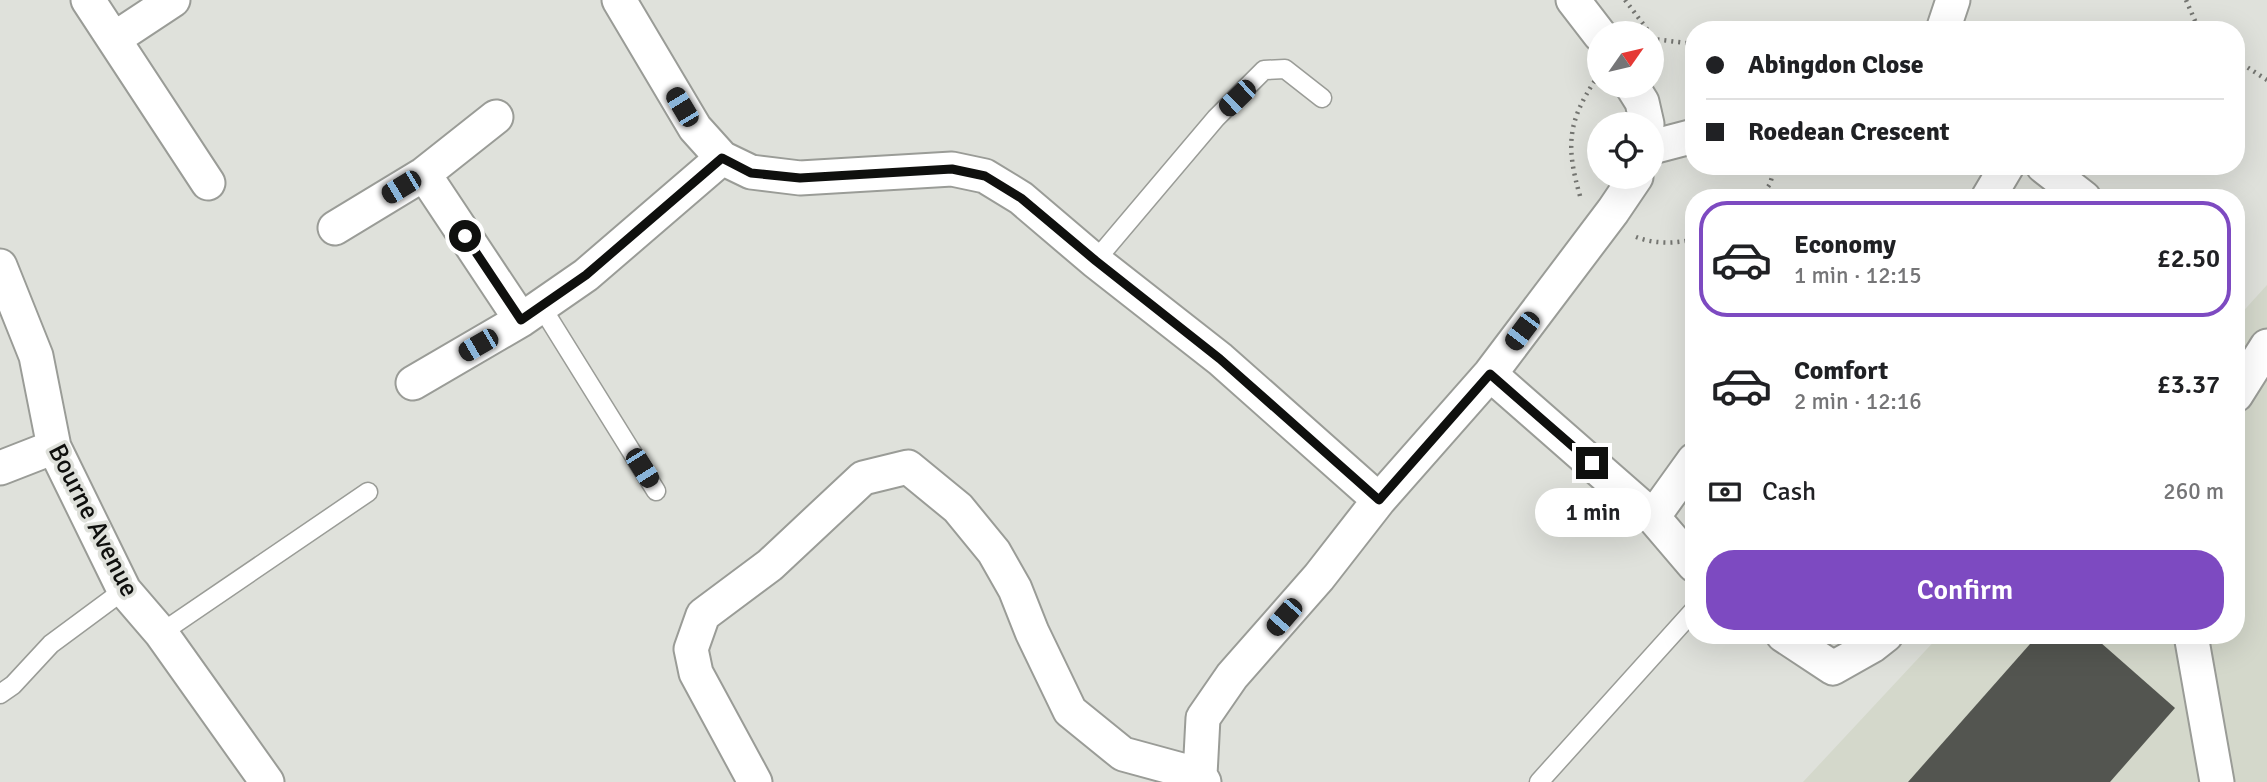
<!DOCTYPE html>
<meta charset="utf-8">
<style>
body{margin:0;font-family:Signika,sans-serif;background:#f2f2f2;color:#202124;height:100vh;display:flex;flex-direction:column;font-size:26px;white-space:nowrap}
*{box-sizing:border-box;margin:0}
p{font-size:23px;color:#757577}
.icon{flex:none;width:38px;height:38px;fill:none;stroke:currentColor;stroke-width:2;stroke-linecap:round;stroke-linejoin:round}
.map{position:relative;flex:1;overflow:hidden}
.sheet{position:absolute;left:1685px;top:189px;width:560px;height:455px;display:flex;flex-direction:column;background:#fff;border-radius:28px;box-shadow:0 7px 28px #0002}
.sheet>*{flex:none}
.guide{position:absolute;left:1685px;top:21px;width:560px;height:154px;border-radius:28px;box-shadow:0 7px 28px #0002;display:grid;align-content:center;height:154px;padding:0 21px;background:#fff}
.needle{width:46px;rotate:56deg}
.tools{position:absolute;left:1587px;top:21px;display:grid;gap:14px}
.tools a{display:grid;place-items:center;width:77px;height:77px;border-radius:50%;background:#fff;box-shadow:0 7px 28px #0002;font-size:35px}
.end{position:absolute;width:32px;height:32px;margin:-16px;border:9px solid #0f100e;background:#fff;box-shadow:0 0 0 4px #fff}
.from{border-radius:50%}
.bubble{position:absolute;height:49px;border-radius:24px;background:#fff;box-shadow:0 7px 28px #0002;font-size:23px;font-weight:600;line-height:49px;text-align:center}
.car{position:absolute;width:21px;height:42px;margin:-21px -10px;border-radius:9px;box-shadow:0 0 5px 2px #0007;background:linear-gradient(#222 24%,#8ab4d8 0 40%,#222 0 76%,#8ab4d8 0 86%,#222 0)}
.guide b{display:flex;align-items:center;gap:24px;height:66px;font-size:26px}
.guide b+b{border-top:2px solid #e0e0e0}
.guide i{width:18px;height:18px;background:#202124}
ul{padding:12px 0 0;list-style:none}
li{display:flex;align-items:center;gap:21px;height:116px;margin:0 14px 10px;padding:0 7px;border:4px solid transparent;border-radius:28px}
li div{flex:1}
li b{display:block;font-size:26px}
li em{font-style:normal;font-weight:600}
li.selected{border-color:#7d4ac1}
li>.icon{width:63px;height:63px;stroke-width:1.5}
.pay{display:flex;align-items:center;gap:18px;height:77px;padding:0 21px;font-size:26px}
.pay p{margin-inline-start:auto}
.cta{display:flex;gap:14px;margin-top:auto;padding:14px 21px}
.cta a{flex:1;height:80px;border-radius:28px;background:#7d4ac1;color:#fff;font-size:28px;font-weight:600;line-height:80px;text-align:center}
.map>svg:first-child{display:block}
.built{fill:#d4d8cb}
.building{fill:#535550}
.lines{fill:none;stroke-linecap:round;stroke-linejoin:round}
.lane-casing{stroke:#9a9c97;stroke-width:21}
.street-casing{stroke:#9a9c97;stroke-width:37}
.path{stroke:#747571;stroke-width:4.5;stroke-dasharray:2 5;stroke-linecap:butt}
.lane{stroke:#fff;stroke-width:18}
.street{stroke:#fff;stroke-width:33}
.route{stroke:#0f100e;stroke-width:9}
.labels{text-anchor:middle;stroke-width:7;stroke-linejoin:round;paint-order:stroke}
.street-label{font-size:26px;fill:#0f100e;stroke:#dfe1db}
</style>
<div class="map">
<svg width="2267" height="782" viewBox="0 0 2267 782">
<rect width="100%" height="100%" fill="#dfe1db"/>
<path class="built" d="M 2267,285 L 2267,782 L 1803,782 L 1940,635 L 2236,635 L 2237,318 Z"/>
<path class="building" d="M 2038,635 L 2092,635 L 2175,708 L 2110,782 L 1908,782 Z"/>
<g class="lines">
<defs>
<path id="lane" d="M 1095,261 L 1216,118 L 1264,70 L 1285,69 L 1322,98
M 541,306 L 656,491
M 161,633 L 368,492
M 0,694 L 13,685 L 51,644 L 124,590
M 1539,782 L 1694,610"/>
<path id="street" d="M 88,0 L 208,183
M 619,0 L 695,128 L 722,158 L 751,172 L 800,178 L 952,169 L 985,176 L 1021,198 L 1095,261 L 1220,359 L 1379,500
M 1573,0 L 1600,35
M 1943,30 L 1953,0
M 114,39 L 173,0
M 1632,86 L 1642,102 L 1647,124
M 1652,147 L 1694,136
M 2043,166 L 2084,198
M 424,174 L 521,320
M 1988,198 L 2007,166
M 335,228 L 424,174 L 496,117
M 0,266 L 36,356 L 54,447 L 124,590 L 161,633 L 267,782
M 1490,374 L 1653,517 L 1694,565
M 413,383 L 521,320 L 586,275 L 722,158
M 2236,395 L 2267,346
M 0,468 L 54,447
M 1653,517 L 1694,460
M 1783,635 L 1833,668 L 1872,646 L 1886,635
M 2191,635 L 2217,782
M 755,782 L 696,673 L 691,649 L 703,615 L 770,565 L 863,478 L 908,467 L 958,508 L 994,552 L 1015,589 L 1032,632 L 1070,711 L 1123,754 L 1200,775
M 1204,782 L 1200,775 L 1203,718 L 1232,676 L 1319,577 L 1379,500 L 1490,374 L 1613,211 L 1636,177"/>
</defs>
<use href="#lane" class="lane-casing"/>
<use href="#street" class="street-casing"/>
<path class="path" d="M 1625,0 L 1650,33
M 2186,0 L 2199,30
M 1652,36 L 1654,39 L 1694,44
M 2236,60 L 2267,80
M 1580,196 C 1566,147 1567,122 1596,79
M 1760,198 L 1770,184 L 1775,166
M 1636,237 C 1654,244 1676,244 1694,239"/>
<use href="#lane" class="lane"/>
<use href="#street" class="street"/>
</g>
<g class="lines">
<path class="route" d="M 465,236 L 521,320 L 586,275 L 722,158 L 751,173 L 800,178 L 952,169 L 985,176 L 1021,198 L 1096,261 L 1220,359 L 1379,500 L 1490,374 L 1592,463"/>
</g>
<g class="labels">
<g class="street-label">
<text transform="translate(94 520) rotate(63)" y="9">Bourne Avenue</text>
</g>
</g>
</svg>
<div class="tools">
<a><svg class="needle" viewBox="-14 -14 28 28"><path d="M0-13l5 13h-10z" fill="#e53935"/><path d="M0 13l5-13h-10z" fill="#757577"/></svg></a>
<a><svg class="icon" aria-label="locate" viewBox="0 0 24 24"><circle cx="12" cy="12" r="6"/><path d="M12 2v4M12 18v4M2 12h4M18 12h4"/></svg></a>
</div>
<i class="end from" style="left:465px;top:236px"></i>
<i class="end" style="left:1592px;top:463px"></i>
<div class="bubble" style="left:1535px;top:488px;width:116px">1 min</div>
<i class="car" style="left:1237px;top:98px;rotate:226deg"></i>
<i class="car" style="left:682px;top:107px;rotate:329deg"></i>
<i class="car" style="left:401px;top:187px;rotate:239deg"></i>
<i class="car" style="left:1522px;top:331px;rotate:217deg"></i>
<i class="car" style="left:478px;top:345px;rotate:240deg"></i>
<i class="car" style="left:642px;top:468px;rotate:148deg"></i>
<i class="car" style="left:1284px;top:617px;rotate:221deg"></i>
<div class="guide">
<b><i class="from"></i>Abingdon Close</b>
<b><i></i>Roedean Crescent</b>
</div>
<section class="sheet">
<ul>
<li class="selected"><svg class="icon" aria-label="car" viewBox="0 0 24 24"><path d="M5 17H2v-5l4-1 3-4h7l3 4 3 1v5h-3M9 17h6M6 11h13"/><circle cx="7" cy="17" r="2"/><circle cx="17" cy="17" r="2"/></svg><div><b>Economy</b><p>1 min · 12:15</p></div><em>£2.50</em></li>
<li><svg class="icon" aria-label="car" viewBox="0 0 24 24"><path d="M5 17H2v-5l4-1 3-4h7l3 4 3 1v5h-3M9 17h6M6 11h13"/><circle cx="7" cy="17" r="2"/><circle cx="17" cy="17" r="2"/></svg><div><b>Comfort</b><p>2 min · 12:16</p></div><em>£3.37</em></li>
</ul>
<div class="pay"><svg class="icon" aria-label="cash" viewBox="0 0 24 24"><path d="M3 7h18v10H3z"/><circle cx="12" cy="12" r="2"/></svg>Cash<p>260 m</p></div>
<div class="cta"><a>Confirm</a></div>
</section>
</div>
